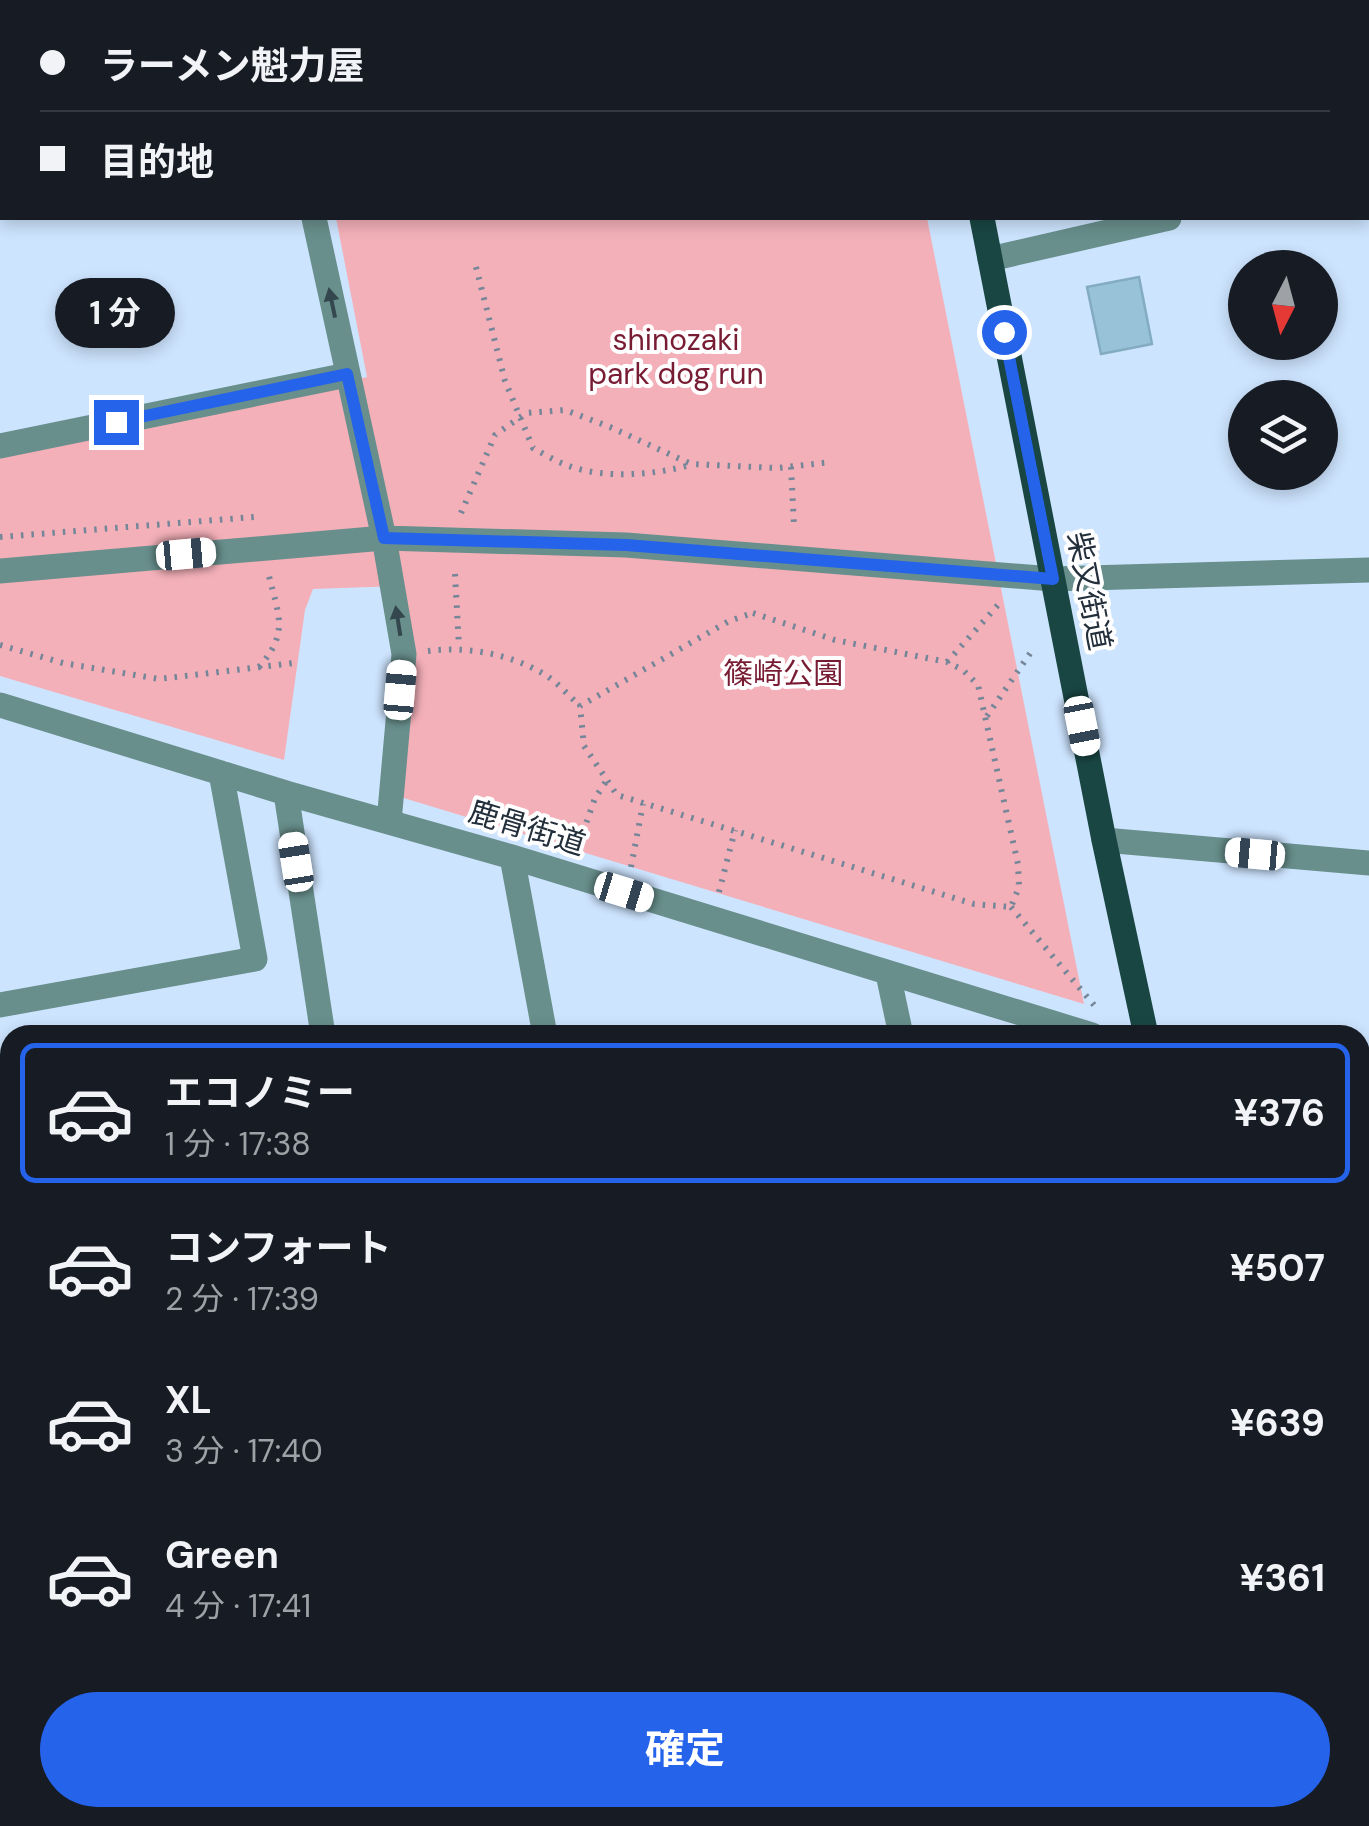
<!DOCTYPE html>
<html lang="ja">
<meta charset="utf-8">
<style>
body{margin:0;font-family:"DM Sans","Noto Sans JP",sans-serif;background:#20242c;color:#f1f3f6;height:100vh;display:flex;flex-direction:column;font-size:38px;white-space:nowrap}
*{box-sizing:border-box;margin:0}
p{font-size:32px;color:#9ea1a6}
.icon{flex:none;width:55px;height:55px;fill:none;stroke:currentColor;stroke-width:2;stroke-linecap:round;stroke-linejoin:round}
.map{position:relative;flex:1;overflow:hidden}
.sheet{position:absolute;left:0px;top:1025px;width:1370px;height:802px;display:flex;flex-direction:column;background:#171b24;border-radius:30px 30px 0 0;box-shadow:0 5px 15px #0003}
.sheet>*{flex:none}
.top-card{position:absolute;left:0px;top:0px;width:1370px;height:220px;box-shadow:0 5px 15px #0003;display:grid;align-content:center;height:220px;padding:0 40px;background:#171b24}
.needle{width:65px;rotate:186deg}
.buttons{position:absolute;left:1228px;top:250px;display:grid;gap:20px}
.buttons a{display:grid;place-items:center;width:110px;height:110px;border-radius:50%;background:#171b24;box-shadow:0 5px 15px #0003;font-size:50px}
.end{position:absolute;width:45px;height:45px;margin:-22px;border:12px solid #2563eb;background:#fff;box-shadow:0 0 0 5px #fff}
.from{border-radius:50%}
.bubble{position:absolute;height:70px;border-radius:35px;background:#171b24;box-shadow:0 5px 15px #0003;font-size:32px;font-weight:700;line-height:70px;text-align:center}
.car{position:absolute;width:30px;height:60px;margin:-30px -15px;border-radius:12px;box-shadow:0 0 8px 2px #0007;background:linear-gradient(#fff 24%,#345 0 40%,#fff 0 76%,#345 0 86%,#fff 0)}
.top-card b{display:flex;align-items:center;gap:35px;height:95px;font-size:38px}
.top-card b+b{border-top:2px solid #363941}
.top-card i{width:25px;height:25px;background:#f1f3f6}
ul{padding:18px 0 0;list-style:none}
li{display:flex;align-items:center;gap:30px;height:140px;margin:0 20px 15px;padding:0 20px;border:5px solid transparent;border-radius:15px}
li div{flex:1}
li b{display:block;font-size:38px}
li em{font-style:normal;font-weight:700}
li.current{border-color:#2563eb}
li>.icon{width:90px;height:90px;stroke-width:1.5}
.cta{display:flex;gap:20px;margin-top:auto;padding:20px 40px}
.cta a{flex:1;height:115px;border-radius:60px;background:#2563eb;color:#fff;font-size:40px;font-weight:700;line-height:115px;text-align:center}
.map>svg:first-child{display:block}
.green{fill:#f4b0b9}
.building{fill:#98c2d8;stroke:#83acc1;stroke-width:2.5}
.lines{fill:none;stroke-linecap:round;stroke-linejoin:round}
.path{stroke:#758699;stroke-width:6;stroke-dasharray:2.5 8;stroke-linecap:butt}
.minor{stroke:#688f8c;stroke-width:25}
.major{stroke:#194643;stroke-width:25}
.oneway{fill:#34474f}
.route{stroke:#2563eb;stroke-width:12}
.labels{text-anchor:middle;stroke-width:8;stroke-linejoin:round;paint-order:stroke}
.park-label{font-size:30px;fill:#781c34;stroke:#fff}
.street-label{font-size:30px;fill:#232f3b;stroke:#fff}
</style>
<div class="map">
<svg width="1369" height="1826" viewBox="0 0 1369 1826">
<rect width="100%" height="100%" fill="#cde4fe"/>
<path class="green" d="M 293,0 L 884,0 L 885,2 L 294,2 Z
M 336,218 L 927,218 L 1084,1004 L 397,796 L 399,586 L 313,589 L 305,610 L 284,760 L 0,676 L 0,454 L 367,377 Z"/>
<path class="building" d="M 1139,277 L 1152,344 L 1101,354 L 1087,287 Z"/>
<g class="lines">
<path class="path" d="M 369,0 L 370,2
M 644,0 L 644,2
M 764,0 L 765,2
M 476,267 L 505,381 L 533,448 C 544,454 557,462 569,466 C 605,479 654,475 690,465
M 791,467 L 794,525
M 461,513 L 495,435 L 526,413 L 565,410 L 610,427 L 691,464 L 777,468 L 832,462
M 0,537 L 254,517
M 455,574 L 459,647
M 753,613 L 835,640 L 947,662 L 963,670 L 978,685 L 1018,864 L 1019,887 L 1011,907 L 974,904 L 617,795 L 584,746 L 580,706 L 729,621 Z
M 0,645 L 63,663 L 159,679 L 294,663
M 428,651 C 467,646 510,654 544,674 C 557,682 569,696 580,706
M 947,662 L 998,605
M 259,667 C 289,633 279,617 269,576
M 987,716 L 1031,652
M 576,852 L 595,798 L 607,780
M 631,867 L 643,804
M 719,892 L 735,830
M 1011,907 L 1094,1005
M 924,1818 L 925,1826"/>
<path class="minor" d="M 275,0 L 276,2
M 1357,0 L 1357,2
M 1368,52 L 1369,59
M 1368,171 L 1369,171
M 0,173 L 2,173
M 314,218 L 384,538 L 404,654 L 389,822
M 990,259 L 1169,218
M 0,446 L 347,375
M 0,571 L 384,538 L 626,545 L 1053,579 L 1369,570
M 0,705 L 286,793 L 512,857 L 1092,1035
M 286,793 L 323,1035
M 1104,840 L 1369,863
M 512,857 L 545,1035
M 888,974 L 901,1035
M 0,1005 L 255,959 L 221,773
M 1360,1115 L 1369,1118
M 0,1153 L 10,1204
M 0,1279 L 10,1277
M 0,1558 L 10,1556
M 1360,1665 L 1369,1663
M 144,1818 L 146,1826
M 600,1818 L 610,1826
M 691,1818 L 692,1826
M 775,1818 L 776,1826
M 868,1818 L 869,1826
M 1059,1818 L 1061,1826
M 56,1826 L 98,1818
M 437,1826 L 481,1818"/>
<path class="major" d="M 939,0 L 939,2
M 982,218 L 1104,840 L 1146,1035
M 1327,1818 L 1329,1826"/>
</g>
<defs><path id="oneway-solid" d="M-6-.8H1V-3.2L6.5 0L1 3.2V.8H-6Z" transform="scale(2.5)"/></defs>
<g class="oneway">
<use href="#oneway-solid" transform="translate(332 303) rotate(-102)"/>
<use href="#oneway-solid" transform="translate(398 621) rotate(-99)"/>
</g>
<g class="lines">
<path class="route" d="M 116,422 L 347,374 L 384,538 L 626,545 L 1053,579 L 1004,332"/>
</g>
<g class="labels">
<g class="park-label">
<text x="676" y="350">shinozaki<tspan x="676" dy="34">park dog run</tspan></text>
<text x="783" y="684">篠崎公園</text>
</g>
<g class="street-label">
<text transform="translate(1089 591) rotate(79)" y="10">柴又街道</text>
<text transform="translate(527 828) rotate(17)" y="10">鹿骨街道</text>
</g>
</g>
</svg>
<div class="buttons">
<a><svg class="needle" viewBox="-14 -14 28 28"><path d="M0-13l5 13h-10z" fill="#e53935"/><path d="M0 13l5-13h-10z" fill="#9ea1a6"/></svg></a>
<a><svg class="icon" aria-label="layers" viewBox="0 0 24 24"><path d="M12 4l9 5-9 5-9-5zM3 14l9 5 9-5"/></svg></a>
</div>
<i class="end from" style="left:1004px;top:332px"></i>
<i class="end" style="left:116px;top:422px"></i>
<div class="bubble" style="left:55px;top:278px;width:120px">1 分</div>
<i class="car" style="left:186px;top:554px;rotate:85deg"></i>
<i class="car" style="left:400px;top:690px;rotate:5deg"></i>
<i class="car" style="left:1082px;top:726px;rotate:169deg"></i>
<i class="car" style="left:1255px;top:854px;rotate:275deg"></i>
<i class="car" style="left:296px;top:862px;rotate:351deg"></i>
<i class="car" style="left:624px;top:892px;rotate:107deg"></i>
<div class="top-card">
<b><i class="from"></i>ラーメン魁力屋</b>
<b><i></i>目的地</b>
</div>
<section class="sheet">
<ul>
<li class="current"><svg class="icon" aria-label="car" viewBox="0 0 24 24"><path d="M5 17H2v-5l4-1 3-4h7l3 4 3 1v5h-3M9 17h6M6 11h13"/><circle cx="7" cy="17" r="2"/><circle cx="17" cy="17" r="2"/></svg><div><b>エコノミー</b><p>1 分 · 17:38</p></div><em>¥376</em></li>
<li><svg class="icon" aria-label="car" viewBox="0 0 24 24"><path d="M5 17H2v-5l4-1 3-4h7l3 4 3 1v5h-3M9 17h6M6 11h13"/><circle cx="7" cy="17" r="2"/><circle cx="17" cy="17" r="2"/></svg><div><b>コンフォート</b><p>2 分 · 17:39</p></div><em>¥507</em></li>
<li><svg class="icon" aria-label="car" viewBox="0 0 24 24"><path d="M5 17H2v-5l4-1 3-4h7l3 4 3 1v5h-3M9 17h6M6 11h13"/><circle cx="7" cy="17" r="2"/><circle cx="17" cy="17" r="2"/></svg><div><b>XL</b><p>3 分 · 17:40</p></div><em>¥639</em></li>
<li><svg class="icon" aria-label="car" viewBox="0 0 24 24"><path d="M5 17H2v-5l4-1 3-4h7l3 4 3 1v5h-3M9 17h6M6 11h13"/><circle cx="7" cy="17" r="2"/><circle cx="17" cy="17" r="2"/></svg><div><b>Green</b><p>4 分 · 17:41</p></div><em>¥361</em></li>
</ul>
<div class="cta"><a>確定</a></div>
</section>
</div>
